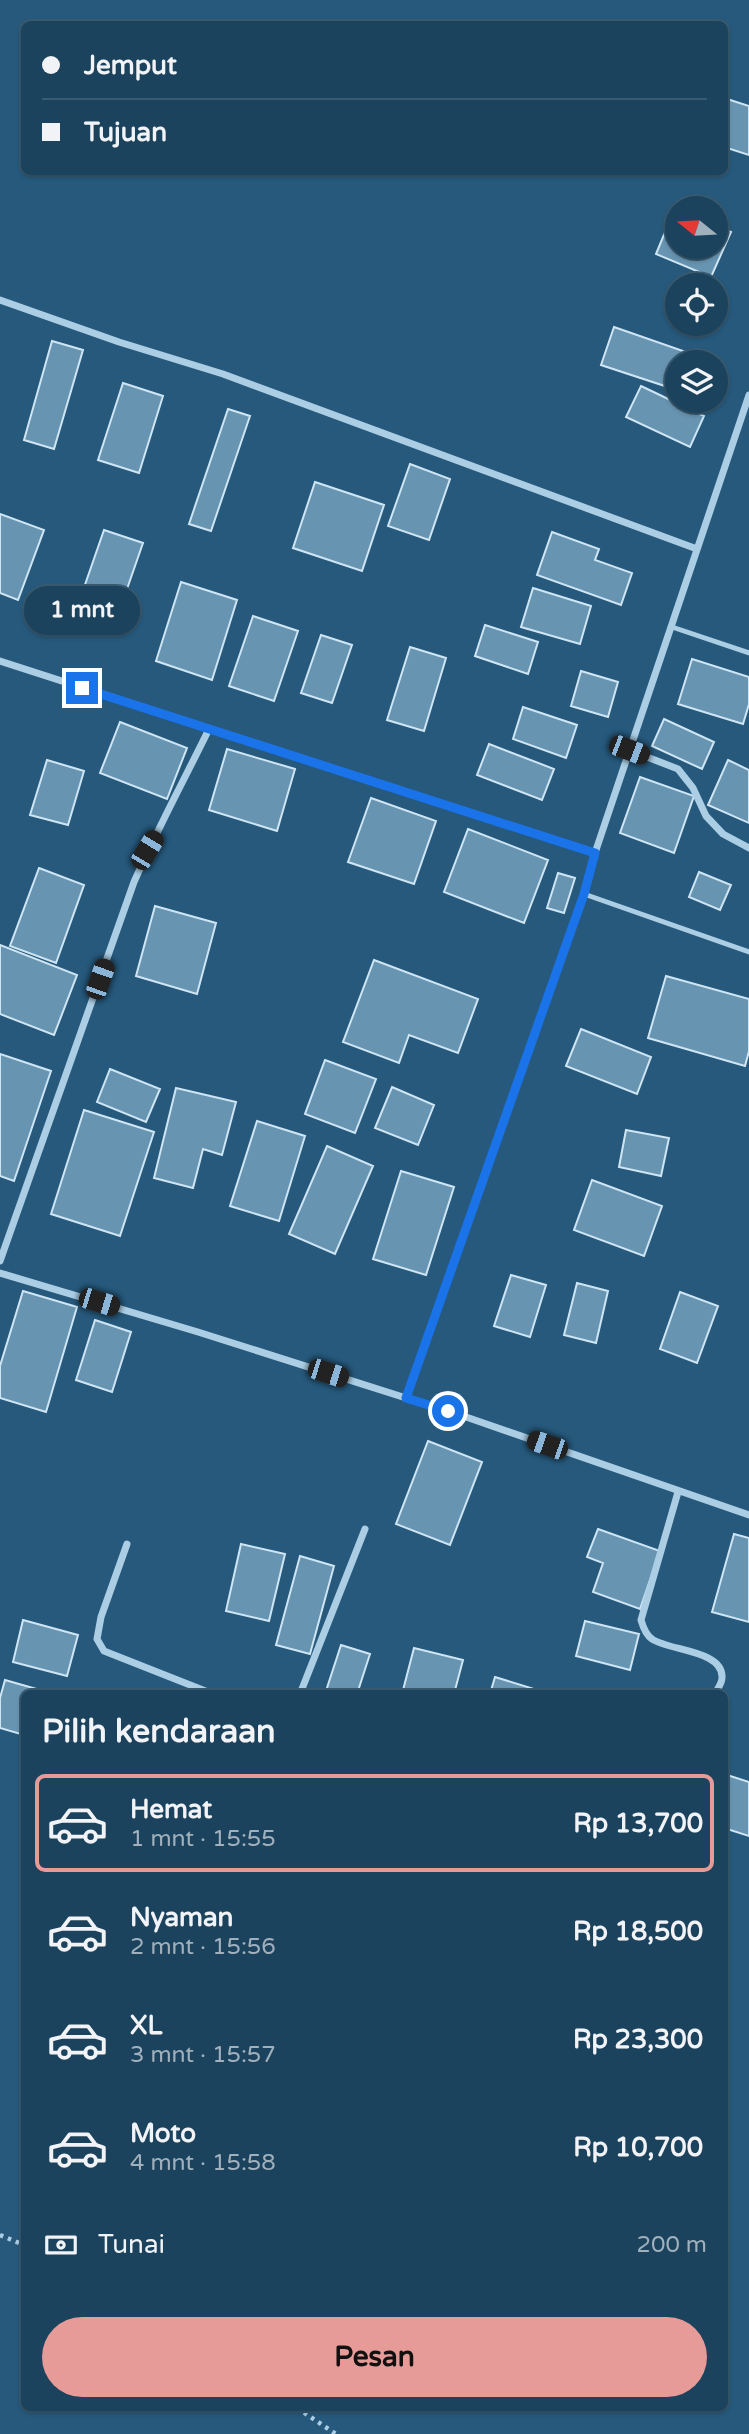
<!DOCTYPE html>
<html lang="id">
<meta charset="utf-8">
<style>
body{margin:0;font-family:"Varela Round",sans-serif;background:#254a63;color:#f1f3f6;height:100vh;display:flex;flex-direction:column;font-size:26px;white-space:nowrap}
*{box-sizing:border-box;margin:0}
p{font-size:23px;color:#a0b0bc}
.icon{flex:none;width:38px;height:38px;fill:none;stroke:currentColor;stroke-width:2;stroke-linecap:round;stroke-linejoin:round}
.map{position:relative;flex:1;overflow:hidden}
.details{position:absolute;left:21px;top:1690px;width:707px;height:721px;display:flex;flex-direction:column;background:#1c435d;border-radius:10px;box-shadow:0 2px 5px #0004,0 0 0 2px #3a5c72}
.details>*{flex:none}
.banner{position:absolute;left:21px;top:21px;width:707px;height:154px;border-radius:10px;box-shadow:0 2px 5px #0004,0 0 0 2px #3a5c72;display:grid;align-content:center;height:154px;padding:0 21px;background:#1c435d}
.needle{width:46px;rotate:288deg}
.fabs{position:absolute;left:665px;top:196px;display:grid;gap:14px}
.fabs a{display:grid;place-items:center;width:63px;height:63px;border-radius:50%;background:#1c435d;box-shadow:0 2px 5px #0004,0 0 0 2px #3a5c72;font-size:35px}
.end{position:absolute;width:32px;height:32px;margin:-16px;border:9px solid #1a73e8;background:#fff;box-shadow:0 0 0 4px #fff}
.from{border-radius:50%}
.bubble{position:absolute;height:49px;border-radius:24px;background:#1c435d;box-shadow:0 2px 5px #0004,0 0 0 2px #3a5c72;font-size:23px;font-weight:800;line-height:49px;text-align:center}
.car{position:absolute;width:21px;height:42px;margin:-21px -10px;border-radius:9px;box-shadow:0 0 5px 2px #0007;background:linear-gradient(#222 24%,#8ab4d8 0 40%,#222 0 76%,#8ab4d8 0 86%,#222 0)}
.banner b{display:flex;align-items:center;gap:24px;height:66px;font-size:26px}
.banner b+b{border-top:2px solid #3a5c72}
.banner i{width:18px;height:18px;background:#f1f3f6}
ul{padding:0;list-style:none}
li{display:flex;align-items:center;gap:21px;height:98px;margin:0 14px 10px;padding:0 7px;border:4px solid transparent;border-radius:10px}
li div{flex:1}
li b{display:block;font-size:26px}
li em{font-style:normal;font-weight:800}
li.on{border-color:#e69b98}
li>.icon{width:63px;height:63px;stroke-width:1.5}
h2{padding:0 21px;font-size:32px;line-height:84px}
.pay{display:flex;align-items:center;gap:18px;height:77px;padding:0 21px;font-size:26px}
.pay p{margin-inline-start:auto}
.cta{display:flex;gap:14px;margin-top:auto;padding:14px 21px}
.cta a{flex:1;height:80px;border-radius:42px;background:#e69b98;color:#111;font-size:28px;font-weight:800;line-height:80px;text-align:center}
.map>svg:first-child{display:block}
.building{fill:#6794b1;stroke:#cee5f4;stroke-width:2}
.lines{fill:none;stroke-linecap:round;stroke-linejoin:round}
.path{stroke:#abcee5;stroke-width:4.5;stroke-dasharray:3.5 5;stroke-linecap:butt}
.service{stroke:#abcee5;stroke-width:5}
.minor{stroke:#abcee5;stroke-width:7}
.route{stroke:#1a73e8;stroke-width:9}
</style>
<div class="map">
<svg width="749" height="2434" viewBox="0 0 749 2434">
<rect width="100%" height="100%" fill="#26597c"/>
<path class="building" d="M 724,98 L 749,106 L 749,155 L 724,147 Z
M 675,208 L 677,209 L 677,247 L 716,247 L 716,225 L 731,232 L 711,277 L 656,254 Z
M 614,327 L 709,360 L 708,362 L 677,362 L 677,390 L 601,365 Z
M 52,341 L 83,350 L 54,449 L 24,440 Z
M 123,383 L 163,396 L 139,473 L 98,460 Z
M 641,386 L 704,416 L 690,447 L 626,417 Z
M 228,409 L 250,416 L 211,531 L 189,524 Z
M 410,464 L 450,479 L 429,540 L 388,526 Z
M 315,482 L 384,505 L 362,571 L 293,548 Z
M 0,514 L 44,530 L 18,600 L 0,593 Z
M 104,530 L 143,543 L 111,635 L 72,622 Z
M 552,532 L 599,549 L 595,560 L 632,573 L 621,605 L 537,575 Z
M 181,582 L 237,600 L 212,680 L 156,661 Z
M 533,588 L 591,606 L 580,644 L 521,627 Z
M 253,616 L 298,631 L 274,701 L 229,686 Z
M 485,625 L 538,642 L 528,674 L 475,656 Z
M 321,635 L 352,645 L 332,703 L 301,693 Z
M 410,647 L 446,658 L 424,731 L 387,720 Z
M 692,659 L 749,677 L 749,704 L 743,724 L 678,704 Z
M 581,671 L 618,682 L 608,717 L 571,706 Z
M 523,707 L 577,725 L 566,758 L 513,739 Z
M 664,719 L 714,742 L 702,769 L 652,746 Z
M 120,722 L 187,748 L 167,799 L 100,773 Z
M 489,744 L 554,769 L 542,800 L 477,775 Z
M 227,749 L 295,769 L 277,831 L 209,810 Z
M 47,760 L 84,771 L 68,825 L 30,815 Z
M 728,760 L 749,770 L 749,823 L 708,805 Z
M 640,777 L 694,796 L 674,853 L 620,833 Z
M 371,798 L 436,821 L 414,884 L 348,862 Z
M 468,829 L 548,860 L 524,923 L 444,892 Z
M 39,868 L 84,885 L 56,963 L 10,946 Z
M 699,872 L 731,885 L 720,910 L 689,897 Z
M 558,873 L 575,878 L 564,913 L 547,908 Z
M 155,906 L 216,923 L 197,994 L 136,976 Z
M 0,945 L 77,975 L 54,1035 L 0,1014 Z
M 374,960 L 478,999 L 458,1053 L 409,1035 L 399,1063 L 343,1042 Z
M 666,976 L 749,999 L 749,1051 L 745,1066 L 648,1038 Z
M 581,1029 L 651,1057 L 637,1094 L 566,1066 Z
M 0,1054 L 51,1071 L 14,1181 L 0,1176 Z
M 325,1060 L 376,1079 L 355,1133 L 305,1114 Z
M 110,1069 L 160,1089 L 146,1122 L 97,1102 Z
M 392,1087 L 434,1105 L 418,1145 L 375,1128 Z
M 176,1088 L 236,1102 L 222,1155 L 203,1149 L 193,1188 L 154,1178 Z
M 84,1110 L 154,1132 L 120,1236 L 51,1214 Z
M 257,1121 L 305,1136 L 279,1221 L 230,1206 Z
M 626,1130 L 669,1138 L 661,1176 L 619,1167 Z
M 327,1146 L 373,1166 L 335,1254 L 289,1234 Z
M 401,1171 L 454,1187 L 426,1275 L 373,1259 Z
M 592,1180 L 662,1206 L 644,1256 L 574,1230 Z
M 511,1275 L 546,1285 L 530,1337 L 494,1326 Z
M 577,1283 L 608,1291 L 596,1343 L 564,1335 Z
M 23,1291 L 77,1307 L 46,1412 L 0,1398 L 0,1366 Z
M 680,1292 L 718,1306 L 697,1363 L 660,1349 Z
M 95,1320 L 131,1332 L 112,1392 L 76,1380 Z
M 428,1441 L 482,1462 L 450,1545 L 396,1524 Z
M 598,1529 L 660,1551 L 640,1609 L 593,1592 L 603,1563 L 587,1557 Z
M 734,1534 L 749,1538 L 749,1622 L 712,1612 Z
M 241,1544 L 285,1554 L 269,1621 L 226,1611 Z
M 300,1556 L 334,1566 L 310,1654 L 276,1645 Z
M 23,1620 L 78,1635 L 67,1676 L 13,1662 Z
M 585,1621 L 639,1634 L 630,1670 L 576,1656 Z
M 341,1645 L 370,1654 L 357,1694 L 325,1694 Z
M 414,1648 L 463,1660 L 454,1694 L 402,1694 Z
M 495,1677 L 550,1694 L 490,1694 Z
M 5,1680 L 54,1694 L 24,1694 L 24,1735 L 0,1728 L 0,1698 Z
M 727,1775 L 749,1782 L 749,1836 L 724,1828 L 724,1782 Z"/>
<g class="lines">
<path class="path" d="M 0,2235 L 24,2245
M 297,2408 L 336,2434"/>
<path class="service" d="M 672,627 L 749,653
M 584,894 L 749,952"/>
<path class="minor" d="M 0,300 L 119,342 L 223,374 L 697,549
M 0,661 L 595,853
M 629,750 L 678,769 L 693,788 L 706,816 L 723,834 L 749,848
M 0,1261 L 134,882 C 157,830 184,780 209,729
M 0,1273 L 198,1332 L 469,1418 L 749,1515
M 406,1398 L 584,894 L 595,853 L 749,395
M 678,1492 L 641,1620 C 643,1627 646,1635 652,1639 C 669,1651 724,1650 722,1678 C 722,1683 717,1690 715,1694
M 127,1544 L 101,1617 L 97,1639 L 104,1651 L 213,1694
M 300,1694 L 365,1529"/>
</g>
<g class="lines">
<path class="route" d="M 82,688 L 595,853 L 584,894 L 406,1398 L 448,1411"/>
</g>
</svg>
<div class="fabs">
<a><svg class="needle" viewBox="-14 -14 28 28"><path d="M0-13l5 13h-10z" fill="#e53935"/><path d="M0 13l5-13h-10z" fill="#a0b0bc"/></svg></a>
<a><svg class="icon" aria-label="locate" viewBox="0 0 24 24"><circle cx="12" cy="12" r="6"/><path d="M12 2v4M12 18v4M2 12h4M18 12h4"/></svg></a>
<a><svg class="icon" aria-label="layers" viewBox="0 0 24 24"><path d="M12 4l9 5-9 5-9-5zM3 14l9 5 9-5"/></svg></a>
</div>
<i class="end from" style="left:448px;top:1411px"></i>
<i class="end" style="left:82px;top:688px"></i>
<div class="bubble" style="left:24px;top:586px;width:116px">1 mnt</div>
<i class="car" style="left:629px;top:750px;rotate:111deg"></i>
<i class="car" style="left:147px;top:850px;rotate:31deg"></i>
<i class="car" style="left:100px;top:979px;rotate:19deg"></i>
<i class="car" style="left:99px;top:1302px;rotate:107deg"></i>
<i class="car" style="left:328px;top:1373px;rotate:108deg"></i>
<i class="car" style="left:547px;top:1445px;rotate:289deg"></i>
<div class="banner">
<b><i class="from"></i>Jemput</b>
<b><i></i>Tujuan</b>
</div>
<section class="details">
<h2>Pilih kendaraan</h2>
<ul>
<li class="on"><svg class="icon" aria-label="car" viewBox="0 0 24 24"><path d="M5 17H2v-5l4-1 3-4h7l3 4 3 1v5h-3M9 17h6M6 11h13"/><circle cx="7" cy="17" r="2"/><circle cx="17" cy="17" r="2"/></svg><div><b>Hemat</b><p>1 mnt · 15:55</p></div><em>Rp 13,700</em></li>
<li><svg class="icon" aria-label="car" viewBox="0 0 24 24"><path d="M5 17H2v-5l4-1 3-4h7l3 4 3 1v5h-3M9 17h6M6 11h13"/><circle cx="7" cy="17" r="2"/><circle cx="17" cy="17" r="2"/></svg><div><b>Nyaman</b><p>2 mnt · 15:56</p></div><em>Rp 18,500</em></li>
<li><svg class="icon" aria-label="car" viewBox="0 0 24 24"><path d="M5 17H2v-5l4-1 3-4h7l3 4 3 1v5h-3M9 17h6M6 11h13"/><circle cx="7" cy="17" r="2"/><circle cx="17" cy="17" r="2"/></svg><div><b>XL</b><p>3 mnt · 15:57</p></div><em>Rp 23,300</em></li>
<li><svg class="icon" aria-label="car" viewBox="0 0 24 24"><path d="M5 17H2v-5l4-1 3-4h7l3 4 3 1v5h-3M9 17h6M6 11h13"/><circle cx="7" cy="17" r="2"/><circle cx="17" cy="17" r="2"/></svg><div><b>Moto</b><p>4 mnt · 15:58</p></div><em>Rp 10,700</em></li>
</ul>
<div class="pay"><svg class="icon" aria-label="cash" viewBox="0 0 24 24"><path d="M3 7h18v10H3z"/><circle cx="12" cy="12" r="2"/></svg>Tunai<p>200 m</p></div>
<div class="cta"><a>Pesan</a></div>
</section>
</div>
